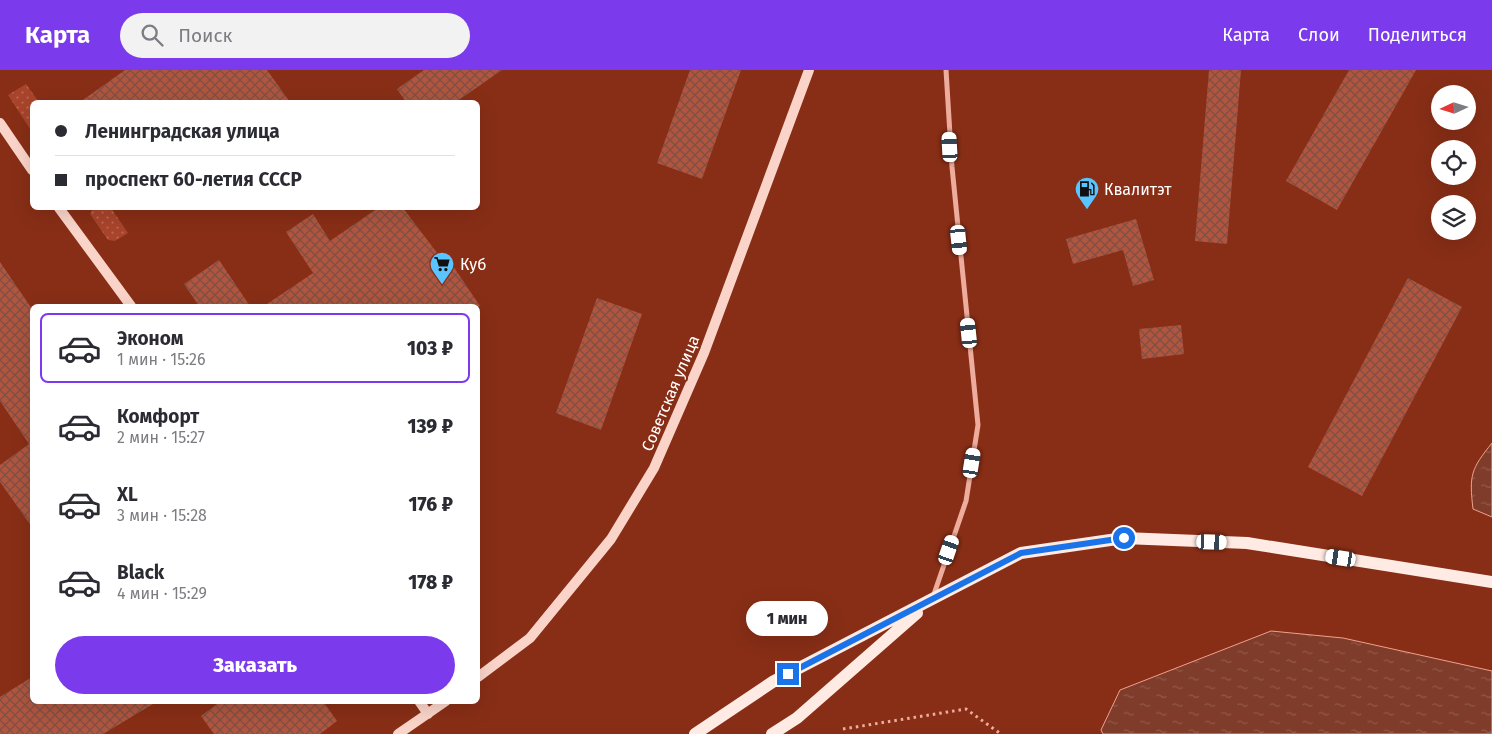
<!DOCTYPE html>
<html lang="ru">
<meta charset="utf-8">
<style>
body{margin:0;font-family:"Fira Sans",sans-serif;background:#f2f2f3;color:#2b2b33;height:100vh;display:flex;flex-direction:column;font-size:19px;white-space:nowrap}
*{box-sizing:border-box;margin:0}
p{font-size:16px;color:#7c7c81}
.icon{flex:none;width:28px;height:28px;fill:none;stroke:currentColor;stroke-width:2;stroke-linecap:round;stroke-linejoin:round}
.map{position:relative;flex:1;overflow:hidden}
.panel{position:absolute;left:30px;top:234px;width:450px;height:400px;display:flex;flex-direction:column;background:#fff;border-radius:8px;box-shadow:0 5px 20px #0002}
.panel>*{flex:none}
.banner{position:absolute;left:30px;top:30px;width:450px;height:110px;border-radius:8px;box-shadow:0 5px 20px #0002;display:grid;align-content:center;height:110px;padding:0 25px;background:#fff}
.needle{width:32px;rotate:266deg}
.fabs{position:absolute;left:1431px;top:15px;display:grid;gap:10px}
.fabs a{display:grid;place-items:center;width:45px;height:45px;border-radius:50%;background:#fff;box-shadow:0 5px 20px #0002;font-size:25px}
.end{position:absolute;width:22px;height:22px;margin:-11px;border:6px solid #1a73e8;background:#fff;box-shadow:0 0 0 2px #fff}
.from{border-radius:50%}
.bubble{position:absolute;height:35px;border-radius:18px;background:#fff;box-shadow:0 5px 20px #0002;font-size:16px;font-weight:800;line-height:35px;text-align:center}
.car{position:absolute;width:15px;height:30px;margin:-15px -8px;border-radius:6px;box-shadow:0 0 4px 1px #0007;background:linear-gradient(#fff 24%,#345 0 40%,#fff 0 76%,#345 0 86%,#fff 0)}
.banner b{display:flex;align-items:center;gap:18px;height:48px;font-size:19px}
.banner b+b{border-top:1px solid #e1e1e2}
.banner i{width:12px;height:12px;background:#2b2b33}
ul{padding:9px 0 0;list-style:none}
li{display:flex;align-items:center;gap:15px;height:70px;margin:0 10px 8px;padding:0 15px;border:2px solid transparent;border-radius:8px}
li div{flex:1}
li b{display:block;font-size:19px}
li em{font-style:normal;font-weight:800}
li.on{border-color:#7c3aed}
li>.icon{width:45px;height:45px;stroke-width:1.5}
.action{display:flex;gap:10px;margin-top:auto;padding:10px 25px}
.action a{flex:1;height:58px;border-radius:30px;background:#7c3aed;color:#fff;font-size:20px;font-weight:800;line-height:58px;text-align:center}
header{display:flex;align-items:center;gap:30px;box-sizing:border-box;height:70px;padding:0 25px;background:#7c3aed;color:#fff}
header strong{font-size:24px}
nav{display:flex;gap:28px;margin-inline-start:auto;font-size:18px}
.search{width:350px;height:45px;background:#f2f2f3;display:flex;align-items:center;gap:12px;box-sizing:border-box;padding:0 18px;border-radius:28px;color:#7c7c81;font-size:19px}
.map>svg:first-child{display:block}
.grass{fill:url(#grass-dots)}
.water{fill:url(#water-ripples);stroke:#f1a08e}
.building{fill:url(#building-cross-hatch)}
.lines{fill:none;stroke-linecap:round;stroke-linejoin:round}
.path{stroke:#eeac9c;stroke-width:3;stroke-dasharray:2.5 4;stroke-linecap:butt}
.street{stroke:#eeac9c;stroke-width:5}
.secondary{stroke:#fad4c9;stroke-width:10}
.primary{stroke:#ffebe3;stroke-width:12}
.route{stroke:#1a73e8;stroke-width:6}
.labels{text-anchor:middle;stroke-width:4;stroke-linejoin:round;paint-order:stroke}
.poi-label{font-size:16px;fill:#fff;stroke:#882e16;text-anchor:start}
.street-label{font-size:16px;fill:#fff;stroke:#882e16}
</style>
<header>
<strong>Карта</strong>
<div class="search"><svg class="icon" aria-label="search" viewBox="0 0 24 24"><circle cx="10" cy="10" r="6"/><path d="M15 15l6 6"/></svg>Поиск</div>
<nav><a>Карта</a><a>Слои</a><a>Поделиться</a></nav>
</header>
<div class="map">
<svg width="1492" height="664" viewBox="0 0 1492 664">
<defs>
<pattern id="grass-dots" width="8" height="8" patternUnits="userSpaceOnUse" patternTransform="scale(1.25)"><rect width="8" height="8" fill="#a8442b"/><path d="M2 2h.1M6 6h.1" fill="none" stroke="#b96955" stroke-width="1.8" stroke-linecap="round"/></pattern>
<pattern id="water-ripples" width="26" height="14" patternUnits="userSpaceOnUse" patternTransform="scale(1.25)"><rect width="26" height="14" fill="#7f3c2a"/><path d="M2 4q2-2 4 0t4 0M15 11q2-2 4 0t4 0" fill="none" stroke="#92594a"/></pattern>
<pattern id="building-cross-hatch" width="8" height="8" patternUnits="userSpaceOnUse" patternTransform="scale(1.25)"><rect width="8" height="8" fill="#b1553e"/><path d="M0 0l8 8M0 8l8-8" fill="none" stroke="#7e5045"/></pattern>
</defs>
<rect width="100%" height="100%" fill="#882e16"/>
<path class="grass" d="M 26,14 L 39,32 L 32,32 L 32,62 L 8,25 Z
M 93,138 L 111,138 L 128,163 L 115,171 L 108,170 L 90,144 Z"/>
<path class="water" d="M 1492,373 L 1492,447 L 1473,439 C 1469,405 1471,399 1492,373 Z
M 1271,561 L 1343,568 L 1492,601 L 1492,664 L 1103,664 L 1101,660 L 1120,620 Z"/>
<path class="building" d="M 125,0 L 267,0 L 290,32 L 80,32 Z
M 424,0 L 502,0 L 456,32 L 406,32 L 397,19 Z
M 690,0 L 741,0 L 702,109 L 657,93 Z
M 1209,0 L 1241,0 L 1227,174 L 1195,171 Z
M 1349,0 L 1416,0 L 1337,140 L 1286,111 Z
M 378,138 L 403,138 L 447,196 L 451,193 L 480,236 L 264,236 L 313,203 L 286,162 L 313,144 L 330,171 Z
M 1136,149 L 1154,210 L 1133,216 L 1123,180 L 1073,194 L 1066,169 Z
M 219,190 L 250,236 L 199,236 L 184,214 Z
M 0,192 L 32,239 L 32,457 L 0,412 L 0,395 L 29,374 L 0,331 Z
M 1408,208 L 1462,237 L 1362,426 L 1308,397 Z
M 597,228 L 642,244 L 601,360 L 556,343 Z
M 1181,255 L 1184,284 L 1142,289 L 1139,259 Z
M 32,607 L 32,631 L 158,631 L 103,664 L 0,664 L 0,627 Z
M 221,631 L 323,631 L 337,651 L 320,664 L 214,664 L 201,646 Z"/>
<g class="lines">
<path class="path" d="M 843,659 L 966,639 L 1001,664"/>
<path class="street" d="M 933,527 L 966,431 L 978,355 L 952,97 L 946,0"/>
<path class="secondary" d="M 0,53 L 32,100
M 59,138 L 131,236
M 478,607 L 530,568 L 611,469 L 654,398 L 704,283 L 809,0
M 419,631 L 428,644
M 398,664 L 446,631"/>
<path class="primary" d="M 695,664 L 774,611 L 1021,483 L 1124,468 L 1247,473 L 1492,512
M 772,664 L 797,648 L 917,543"/>
</g>
<g class="lines">
<path class="route" d="M 788,604 L 1021,483 L 1124,468"/>
</g>
<defs>
<symbol id="fuel-pin" viewBox="-11 -11 22 30"><path d="M0 17L-7.5 6A9.5 9.5 0 1 1 7.5 6Z" fill="#59c4ff" stroke="#882e16"/><path d="M-5.5-6h7V0h2V4h1.3V-2.5L3-4.5l.8-.8L6-3V5H2.5V1h-1V6h-7ZM-4.2-4.7v3.2H.2V-4.7Z" fill="#111"/></symbol>
<symbol id="supermarket-pin" viewBox="-11 -11 22 30"><path d="M0 17L-7.5 6A9.5 9.5 0 1 1 7.5 6Z" fill="#59c4ff" stroke="#882e16"/><path d="M-6-5.5h2.5l.6 2H6L4.5 2H-2.5L-4.4-4H-6ZM-1.5 3.2a1.3 1.3 0 1 0 .1 0ZM3 3.2a1.3 1.3 0 1 0 .1 0Z" fill="#111"/></symbol>
</defs>
<g fill-rule="evenodd">
<use href="#fuel-pin" x="1073" y="105" width="28" height="38"/>
<use href="#supermarket-pin" x="428" y="180" width="28" height="38"/>
</g>
<g class="labels">
<g class="poi-label">
<text x="1104" y="125">Квалитэт</text>
<text x="460" y="200">Куб</text>
</g>
<g class="street-label">
<text transform="translate(670 323) rotate(-67)" y="6">Советская улица</text>
</g>
</g>
</svg>
<div class="fabs">
<a><svg class="needle" viewBox="-14 -14 28 28"><path d="M0-13l5 13h-10z" fill="#e53935"/><path d="M0 13l5-13h-10z" fill="#7c7c81"/></svg></a>
<a><svg class="icon" aria-label="locate" viewBox="0 0 24 24"><circle cx="12" cy="12" r="6"/><path d="M12 2v4M12 18v4M2 12h4M18 12h4"/></svg></a>
<a><svg class="icon" aria-label="layers" viewBox="0 0 24 24"><path d="M12 4l9 5-9 5-9-5zM3 14l9 5 9-5"/></svg></a>
</div>
<i class="end from" style="left:1124px;top:468px"></i>
<i class="end" style="left:788px;top:604px"></i>
<div class="bubble" style="left:746px;top:531px;width:82px">1 мин</div>
<i class="car" style="left:950px;top:77px;rotate:357deg"></i>
<i class="car" style="left:959px;top:170px;rotate:174deg"></i>
<i class="car" style="left:969px;top:263px;rotate:354deg"></i>
<i class="car" style="left:972px;top:393px;rotate:9deg"></i>
<i class="car" style="left:1212px;top:472px;rotate:92deg"></i>
<i class="car" style="left:949px;top:480px;rotate:19deg"></i>
<i class="car" style="left:1341px;top:488px;rotate:279deg"></i>
<div class="banner">
<b><i class="from"></i>Ленинградская улица</b>
<b><i></i>проспект 60-летия СССР</b>
</div>
<section class="panel">
<ul>
<li class="on"><svg class="icon" aria-label="car" viewBox="0 0 24 24"><path d="M5 17H2v-5l4-1 3-4h7l3 4 3 1v5h-3M9 17h6M6 11h13"/><circle cx="7" cy="17" r="2"/><circle cx="17" cy="17" r="2"/></svg><div><b>Эконом</b><p>1 мин · 15:26</p></div><em>103 ₽</em></li>
<li><svg class="icon" aria-label="car" viewBox="0 0 24 24"><path d="M5 17H2v-5l4-1 3-4h7l3 4 3 1v5h-3M9 17h6M6 11h13"/><circle cx="7" cy="17" r="2"/><circle cx="17" cy="17" r="2"/></svg><div><b>Комфорт</b><p>2 мин · 15:27</p></div><em>139 ₽</em></li>
<li><svg class="icon" aria-label="car" viewBox="0 0 24 24"><path d="M5 17H2v-5l4-1 3-4h7l3 4 3 1v5h-3M9 17h6M6 11h13"/><circle cx="7" cy="17" r="2"/><circle cx="17" cy="17" r="2"/></svg><div><b>XL</b><p>3 мин · 15:28</p></div><em>176 ₽</em></li>
<li><svg class="icon" aria-label="car" viewBox="0 0 24 24"><path d="M5 17H2v-5l4-1 3-4h7l3 4 3 1v5h-3M9 17h6M6 11h13"/><circle cx="7" cy="17" r="2"/><circle cx="17" cy="17" r="2"/></svg><div><b>Black</b><p>4 мин · 15:29</p></div><em>178 ₽</em></li>
</ul>
<div class="action"><a>Заказать</a></div>
</section>
</div>
